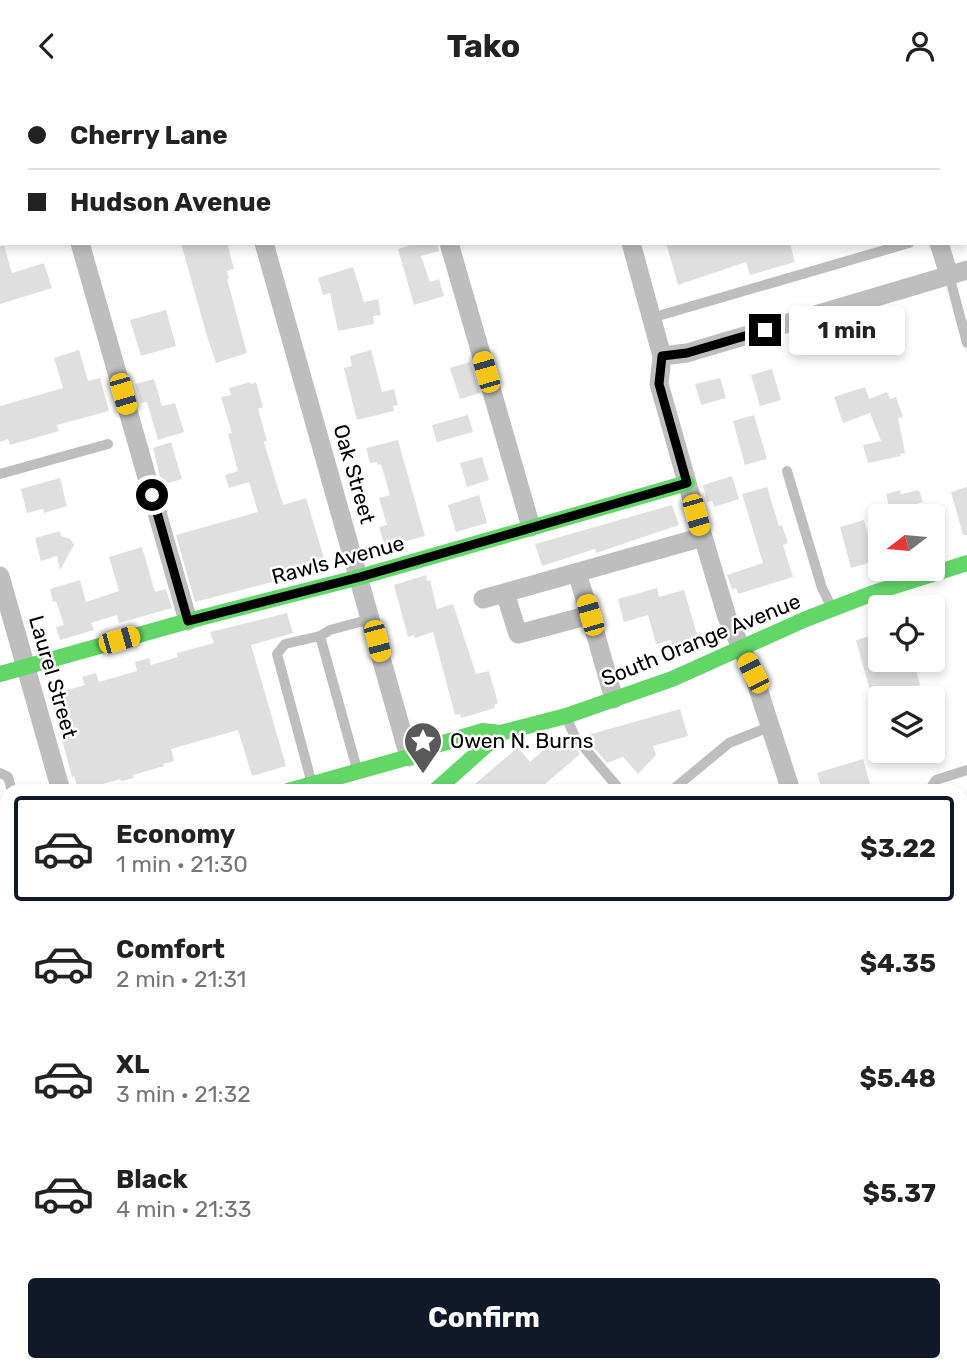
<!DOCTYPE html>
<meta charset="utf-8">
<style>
body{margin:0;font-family:Rubik,sans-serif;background:#f2f2f2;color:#222;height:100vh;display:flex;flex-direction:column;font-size:26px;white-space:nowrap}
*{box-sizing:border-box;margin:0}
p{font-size:23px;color:#767676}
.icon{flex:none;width:38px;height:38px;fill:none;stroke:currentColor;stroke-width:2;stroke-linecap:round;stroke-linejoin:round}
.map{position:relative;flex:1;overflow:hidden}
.side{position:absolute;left:0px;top:693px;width:968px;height:588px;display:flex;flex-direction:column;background:#fff;border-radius:21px 21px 0 0;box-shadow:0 4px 10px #0003}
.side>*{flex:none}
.guide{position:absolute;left:0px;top:0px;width:968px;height:154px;box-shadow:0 4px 10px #0003;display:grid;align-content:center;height:154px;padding:0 28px;background:#fff}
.needle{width:46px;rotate:254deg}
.controls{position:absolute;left:868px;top:413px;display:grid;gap:14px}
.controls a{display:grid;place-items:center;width:77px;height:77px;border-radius:7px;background:#fff;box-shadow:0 4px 10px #0003;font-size:35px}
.end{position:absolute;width:32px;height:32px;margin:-16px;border:9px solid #000;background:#fff;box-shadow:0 0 0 4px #fff}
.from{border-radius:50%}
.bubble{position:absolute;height:49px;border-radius:7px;background:#fff;box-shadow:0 4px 10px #0003;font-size:23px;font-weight:700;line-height:49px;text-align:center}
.car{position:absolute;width:21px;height:42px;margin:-21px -10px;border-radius:9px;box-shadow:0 0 5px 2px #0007;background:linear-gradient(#f5c518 24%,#345 0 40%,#f5c518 0 76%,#345 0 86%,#f5c518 0)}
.guide b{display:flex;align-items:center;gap:24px;height:66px;font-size:26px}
.guide b+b{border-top:2px solid #e0e0e0}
.guide i{width:18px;height:18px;background:#222}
ul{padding:12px 0 0;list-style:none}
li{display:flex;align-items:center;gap:21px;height:105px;margin:0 14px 10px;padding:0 14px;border:4px solid transparent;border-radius:7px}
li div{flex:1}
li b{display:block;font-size:26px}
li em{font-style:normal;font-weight:700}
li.selected{border-color:#111827}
li>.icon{width:63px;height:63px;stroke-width:1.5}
.action{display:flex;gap:14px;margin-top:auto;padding:14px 28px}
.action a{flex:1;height:80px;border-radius:7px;background:#111827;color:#fff;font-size:28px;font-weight:700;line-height:80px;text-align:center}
header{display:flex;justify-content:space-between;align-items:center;height:91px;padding:0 28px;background:#fff;font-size:32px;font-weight:700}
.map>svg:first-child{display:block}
.green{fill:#ececec}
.building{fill:#dfdfdf}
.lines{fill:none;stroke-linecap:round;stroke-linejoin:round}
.lane{stroke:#bebebe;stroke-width:10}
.street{stroke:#bebebe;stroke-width:19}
.fast{stroke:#63d668;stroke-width:16}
.slow{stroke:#ff974d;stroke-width:16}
.jam{stroke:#b3261e;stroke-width:16}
.route{stroke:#000;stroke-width:9}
.labels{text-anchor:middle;stroke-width:5;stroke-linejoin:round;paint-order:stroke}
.street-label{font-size:21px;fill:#000;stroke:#fff}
.poi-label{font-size:21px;fill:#000;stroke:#fff;text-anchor:start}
</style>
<header><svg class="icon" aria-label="back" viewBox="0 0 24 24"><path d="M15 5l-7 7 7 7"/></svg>Tako<svg class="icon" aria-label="person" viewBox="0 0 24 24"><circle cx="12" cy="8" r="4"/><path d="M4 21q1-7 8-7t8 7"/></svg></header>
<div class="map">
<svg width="967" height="1281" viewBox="0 0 967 1281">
<rect width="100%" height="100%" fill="#fff"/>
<path class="green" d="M 967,1039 L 967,1149 L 961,1152 L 961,1043 Z
M 967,1198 L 967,1280 L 830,1281 L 841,1274 L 961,1274 L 961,1202 Z
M 663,1274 L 765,1274 L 756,1281 L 655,1281 Z"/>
<path class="building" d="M 181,152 L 227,152 L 234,178 L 227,180 L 229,188 L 227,188 L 247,262 L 216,272 L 206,242 Z
M 416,152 L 437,152 L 439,160 L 421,165 L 430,191 L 439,188 L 444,205 L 414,214 L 398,158 Z
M 666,152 L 790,152 L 795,171 L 750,184 L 746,171 L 678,194 Z
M 0,155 L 4,155 L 12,182 L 44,172 L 52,197 L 0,213 Z
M 353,176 L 364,211 L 378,208 L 381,224 L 373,225 L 374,233 L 338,240 L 330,202 L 323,204 L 318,187 Z
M 166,219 L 176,255 L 141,265 L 130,229 Z
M 79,259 L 88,290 L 100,287 L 109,320 L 57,334 L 59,340 L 10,354 L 8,348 L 0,351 L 0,315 L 63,297 L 54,267 Z
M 371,259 L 382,301 L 394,298 L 398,314 L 393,315 L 394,320 L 357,329 L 344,277 L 352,275 L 350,265 Z
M 470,271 L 480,302 L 460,308 L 450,277 Z
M 772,278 L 781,309 L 760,315 L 751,284 Z
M 720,287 L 726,307 L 701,314 L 695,293 Z
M 154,288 L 162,315 L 175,312 L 184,341 L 158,349 L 147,311 L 141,312 L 135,293 Z
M 250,291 L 251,293 L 256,291 L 263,316 L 258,318 L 267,350 L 264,351 L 283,414 L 306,407 L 327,477 L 195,511 L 176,444 L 258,421 L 249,391 L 229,397 L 225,384 L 238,380 L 228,343 L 232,342 L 221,306 L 231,304 L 229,297 Z
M 865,296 L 869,308 L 887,301 L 890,308 L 896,306 L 903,326 L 898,327 L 905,362 L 900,363 L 901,365 L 868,372 L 863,354 L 881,350 L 870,322 L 843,332 L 834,306 Z
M 468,324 L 473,341 L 437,351 L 432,334 Z
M 754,324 L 767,368 L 745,374 L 733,330 Z
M 398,349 L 425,445 L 385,456 L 379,436 L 387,434 L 379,407 L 390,404 L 381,373 L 378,374 L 377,371 L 370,372 L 366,357 Z
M 171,351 L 182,388 L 162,394 L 153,357 Z
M 482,366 L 489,389 L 467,396 L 460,372 Z
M 732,385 L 739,408 L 714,416 L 712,410 L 707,411 L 703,394 Z
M 60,387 L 67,415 L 44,422 L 43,418 L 27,422 L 21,398 Z
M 767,396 L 779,435 L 782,434 L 788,452 L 783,454 L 793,486 L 738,503 L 736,497 L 732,498 L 727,484 L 763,472 L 742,403 Z
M 967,396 L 967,444 L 963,444 L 951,401 Z
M 900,399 L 901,403 L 919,399 L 923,411 L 914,414 L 917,425 L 891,425 L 886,403 Z
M 479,404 L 487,432 L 456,441 L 448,414 Z
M 672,414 L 679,434 L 596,462 L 595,458 L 542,475 L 535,453 Z
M 864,429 L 875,470 L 851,477 L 840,436 Z
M 60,440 L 61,445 L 70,448 L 74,454 L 60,479 L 57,465 L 41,470 L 35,447 Z
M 142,456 L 155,501 L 166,498 L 172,517 L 119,532 L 117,524 L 91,532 L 94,539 L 60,549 L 56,536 L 64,534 L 56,510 L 53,511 L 50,498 L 80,489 L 86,511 L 119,500 L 109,466 Z
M 426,484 L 427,490 L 430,489 L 437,518 L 453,513 L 476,583 L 489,580 L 498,612 L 494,614 L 495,617 L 461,627 L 460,623 L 455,624 L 433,541 L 415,547 L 414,544 L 408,546 L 394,494 Z
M 657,497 L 659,506 L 684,499 L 699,550 L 673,557 L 671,549 L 656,553 L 648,524 L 624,531 L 618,508 Z
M 287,522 L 293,542 L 251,554 L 286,675 L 252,685 L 238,639 L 171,658 L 174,670 L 163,673 L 164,675 L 133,684 L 134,687 L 121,690 L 120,688 L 79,700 L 74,685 L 72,686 L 50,604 L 85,594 L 82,586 L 96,582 L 99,591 L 137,580 L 135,571 L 149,567 L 151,574 L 178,566 L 177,562 L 214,552 L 210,541 Z
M 880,542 L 880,569 L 913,569 L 920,594 L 885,604 L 886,607 L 872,607 L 856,549 Z
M 680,618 L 688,645 L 653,655 L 656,664 L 638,683 L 623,666 L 607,672 L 584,645 Z
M 569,650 L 580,663 L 537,700 L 467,700 L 518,656 L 530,671 L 547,656 L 550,660 L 559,653 Z
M 863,668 L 872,700 L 822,700 L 817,682 Z"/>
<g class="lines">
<path class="lane" d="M 505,2 L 512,0
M 949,184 L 967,252
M 651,227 L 909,152
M 787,380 L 822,497 L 832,517
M 0,383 L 108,353
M 320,545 L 330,539 L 371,528
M 567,628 L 575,646 L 621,700
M 0,682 L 8,686 L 12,700
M 311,689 L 277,563 L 285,553 L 320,545 L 357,678
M 671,700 L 729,652 L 769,636
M 929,700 L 936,689 L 967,679
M 0,730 L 7,728
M 0,978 L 7,978
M 961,1018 L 967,1013
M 0,1134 L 7,1141"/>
<path class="street" d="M 37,0 L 37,2
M 221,0 L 221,2
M 405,0 L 405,2
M 586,0 L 587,2
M 893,0 L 894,2
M 80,152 L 188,530
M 264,152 L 409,666
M 449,152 L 531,436
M 631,152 L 662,265 L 659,293 L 690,402 L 727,526 L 753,582 L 791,700
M 939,152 L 949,184
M 662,265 L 687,262 L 967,179
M 0,485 L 61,700
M 505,502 L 518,543 L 590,524 L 577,482
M 483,508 L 703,446
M 590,524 L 614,608
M 961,814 L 967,812
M 961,1043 L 967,1039
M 961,1070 L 967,1081
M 328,1281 L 335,1274
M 655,1281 L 663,1274"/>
<path class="fast" d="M 0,583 L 188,530 L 360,486 L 687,392
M 288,700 L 409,666 L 423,658 L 483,640 L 500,642 L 566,625 L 672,588 L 806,528 L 876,501 L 967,472
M 435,700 L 500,642
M 0,781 L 7,779
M 0,1095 L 7,1088
M 961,1152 L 967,1149
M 814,1281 L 824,1274"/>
<path class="slow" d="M 961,1191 L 967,1188"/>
<path class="jam" d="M 756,1281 L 765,1274"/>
</g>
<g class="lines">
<path class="route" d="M 152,404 L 188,530 L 360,486 L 687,392 L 659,293 L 662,265 L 687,262 L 765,239"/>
</g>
<defs>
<symbol id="sight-pin" viewBox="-11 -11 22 30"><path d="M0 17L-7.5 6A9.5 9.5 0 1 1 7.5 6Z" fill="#595959" stroke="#fff"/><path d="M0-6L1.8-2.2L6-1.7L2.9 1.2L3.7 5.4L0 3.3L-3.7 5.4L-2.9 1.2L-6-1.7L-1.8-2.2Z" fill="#fff"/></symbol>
</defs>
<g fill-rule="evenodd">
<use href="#sight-pin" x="401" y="628" width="44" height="60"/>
</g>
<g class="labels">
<g class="street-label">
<text transform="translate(354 383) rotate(74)" y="7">Oak Street</text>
<text transform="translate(338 469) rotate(-15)" y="7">Rawls Avenue</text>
<text transform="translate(701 549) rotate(-22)" y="7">South Orange Avenue</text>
<text transform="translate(53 586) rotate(74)" y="7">Laurel Street</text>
</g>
<g class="poi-label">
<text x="450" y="657">Owen N. Burns</text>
</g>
</g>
</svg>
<div class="controls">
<a><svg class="needle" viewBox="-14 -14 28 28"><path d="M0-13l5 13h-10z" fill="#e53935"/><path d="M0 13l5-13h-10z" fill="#767676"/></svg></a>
<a><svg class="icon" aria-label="locate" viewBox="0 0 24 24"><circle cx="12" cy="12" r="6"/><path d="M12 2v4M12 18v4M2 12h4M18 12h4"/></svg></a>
<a><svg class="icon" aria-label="layers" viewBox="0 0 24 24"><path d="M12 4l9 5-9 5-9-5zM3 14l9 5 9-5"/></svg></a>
</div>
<i class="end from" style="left:152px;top:404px"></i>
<i class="end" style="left:765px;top:239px"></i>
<div class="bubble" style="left:789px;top:215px;width:116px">1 min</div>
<i class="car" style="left:486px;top:281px;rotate:344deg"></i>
<i class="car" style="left:123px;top:303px;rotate:164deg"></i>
<i class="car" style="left:696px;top:424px;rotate:164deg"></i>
<i class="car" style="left:590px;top:524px;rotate:344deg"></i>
<i class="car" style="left:119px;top:549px;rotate:74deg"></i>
<i class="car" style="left:377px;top:550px;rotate:165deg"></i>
<i class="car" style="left:753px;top:582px;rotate:333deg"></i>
<div class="guide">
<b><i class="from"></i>Cherry Lane</b>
<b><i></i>Hudson Avenue</b>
</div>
<section class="side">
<ul>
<li class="selected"><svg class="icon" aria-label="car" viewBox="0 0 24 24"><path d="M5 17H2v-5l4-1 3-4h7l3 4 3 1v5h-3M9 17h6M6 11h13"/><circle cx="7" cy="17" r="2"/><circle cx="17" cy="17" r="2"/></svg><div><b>Economy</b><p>1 min · 21:30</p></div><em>$3.22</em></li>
<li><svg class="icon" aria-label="car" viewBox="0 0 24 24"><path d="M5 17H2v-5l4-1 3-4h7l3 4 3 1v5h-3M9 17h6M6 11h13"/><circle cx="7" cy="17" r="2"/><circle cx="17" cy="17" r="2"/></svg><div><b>Comfort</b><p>2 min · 21:31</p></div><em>$4.35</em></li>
<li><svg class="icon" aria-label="car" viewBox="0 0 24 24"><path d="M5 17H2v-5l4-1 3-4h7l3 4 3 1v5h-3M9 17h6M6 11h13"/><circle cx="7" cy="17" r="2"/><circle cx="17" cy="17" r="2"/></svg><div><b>XL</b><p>3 min · 21:32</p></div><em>$5.48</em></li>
<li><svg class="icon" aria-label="car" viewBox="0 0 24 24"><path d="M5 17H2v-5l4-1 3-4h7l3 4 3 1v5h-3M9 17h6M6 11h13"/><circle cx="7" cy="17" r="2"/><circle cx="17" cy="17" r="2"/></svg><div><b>Black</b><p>4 min · 21:33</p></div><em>$5.37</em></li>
</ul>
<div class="action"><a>Confirm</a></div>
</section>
</div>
